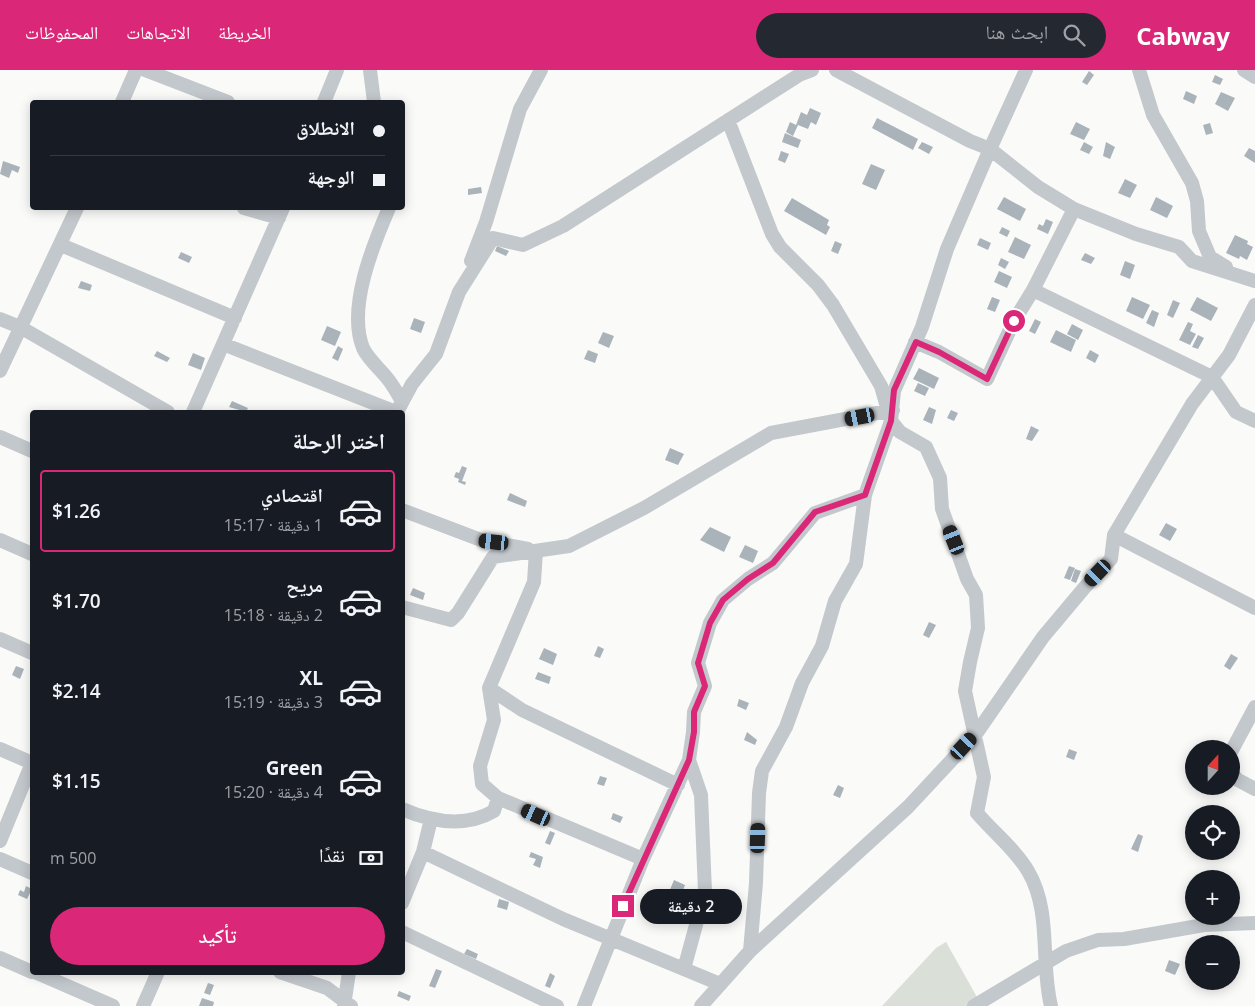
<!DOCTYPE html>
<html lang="ar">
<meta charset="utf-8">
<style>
body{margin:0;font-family:"Open Sans","Noto Naskh Arabic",sans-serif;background:#242831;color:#f1f3f6;direction:rtl;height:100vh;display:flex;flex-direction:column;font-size:19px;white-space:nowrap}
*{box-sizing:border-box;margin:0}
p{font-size:16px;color:#9ea1a6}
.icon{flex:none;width:28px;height:28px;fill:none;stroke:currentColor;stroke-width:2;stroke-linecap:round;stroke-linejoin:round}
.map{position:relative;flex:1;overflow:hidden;direction:ltr}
.drawer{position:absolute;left:30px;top:340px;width:375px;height:565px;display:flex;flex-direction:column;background:#171b24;border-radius:5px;box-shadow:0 2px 12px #0003;direction:rtl}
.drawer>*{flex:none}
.hud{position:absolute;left:30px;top:30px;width:375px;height:110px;border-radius:5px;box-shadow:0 2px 12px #0003;direction:rtl;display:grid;align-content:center;height:110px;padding:0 20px;background:#171b24}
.needle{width:32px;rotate:21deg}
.controls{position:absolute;left:1185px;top:670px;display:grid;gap:10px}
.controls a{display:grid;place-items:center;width:55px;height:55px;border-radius:50%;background:#171b24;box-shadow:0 2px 12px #0003;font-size:25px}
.end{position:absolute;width:22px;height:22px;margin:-11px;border:6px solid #db2777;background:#fff;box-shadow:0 0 0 2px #fff}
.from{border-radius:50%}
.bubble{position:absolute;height:35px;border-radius:18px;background:#171b24;box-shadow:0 2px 12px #0003;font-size:16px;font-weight:600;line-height:35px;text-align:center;direction:rtl}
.car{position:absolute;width:15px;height:30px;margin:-15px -8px;border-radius:6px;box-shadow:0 0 4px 1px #0007;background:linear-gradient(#222 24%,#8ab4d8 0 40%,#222 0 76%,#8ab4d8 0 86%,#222 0)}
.hud b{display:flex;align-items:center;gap:18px;height:48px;font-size:19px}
.hud b+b{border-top:1px solid #363941}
.hud i{width:12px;height:12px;background:#f1f3f6}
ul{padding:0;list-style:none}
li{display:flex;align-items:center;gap:15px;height:82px;margin:0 10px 8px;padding:0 10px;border:2px solid transparent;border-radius:5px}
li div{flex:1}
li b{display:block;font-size:19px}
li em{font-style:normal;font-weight:600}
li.current{border-color:#db2777}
li>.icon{width:45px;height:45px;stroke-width:1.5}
h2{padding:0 20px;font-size:22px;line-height:60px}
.pay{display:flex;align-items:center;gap:12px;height:55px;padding:0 20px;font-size:19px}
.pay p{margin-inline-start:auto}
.cta{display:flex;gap:10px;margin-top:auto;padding:10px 20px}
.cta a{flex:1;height:58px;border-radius:30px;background:#db2777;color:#fff;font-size:20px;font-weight:600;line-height:58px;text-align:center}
header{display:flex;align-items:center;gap:30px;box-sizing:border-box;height:70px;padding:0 25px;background:#db2777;color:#fff}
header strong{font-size:24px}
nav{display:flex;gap:28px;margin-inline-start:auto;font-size:18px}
.search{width:350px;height:45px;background:#242831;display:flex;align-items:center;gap:12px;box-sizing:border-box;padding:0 18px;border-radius:28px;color:#9ea1a6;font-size:19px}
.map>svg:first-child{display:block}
.green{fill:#dadfd7}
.building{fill:#aab3b9}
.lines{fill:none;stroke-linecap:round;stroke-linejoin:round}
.minor{stroke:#c3c8cc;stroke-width:14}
.route{stroke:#db2777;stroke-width:6}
</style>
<header>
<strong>Cabway</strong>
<div class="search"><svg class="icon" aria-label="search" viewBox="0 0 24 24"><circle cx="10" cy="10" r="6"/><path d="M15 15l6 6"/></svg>ابحث هنا</div>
<nav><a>الخريطة</a><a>الاتجاهات</a><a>المحفوظات</a></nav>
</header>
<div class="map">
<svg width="1255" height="936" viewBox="0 0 1255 936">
<rect width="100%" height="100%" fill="#fafaf8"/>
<path class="green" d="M 946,872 L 982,936 L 882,936 L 936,878 Z"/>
<path class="building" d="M 1089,1 L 1094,5 L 1087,15 L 1082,12 Z
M 1215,5 L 1223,9 L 1220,15 L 1212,12 Z
M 1186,21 L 1197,26 L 1194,34 L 1183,29 Z
M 1221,22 L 1235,28 L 1228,41 L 1215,34 Z
M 810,38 L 821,43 L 816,55 L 811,52 L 808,59 L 798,55 L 793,66 L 786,62 L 790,52 L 796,55 L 801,42 L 807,45 Z
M 877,48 L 918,69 L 913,80 L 872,58 Z
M 1076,52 L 1090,59 L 1084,70 L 1070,64 Z
M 1210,53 L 1213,63 L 1206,65 L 1203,55 Z
M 785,63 L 801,70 L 798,78 L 782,72 Z
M 922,72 L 933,77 L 929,84 L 918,78 Z
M 1084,72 L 1093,77 L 1089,84 L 1080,80 Z
M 1106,72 L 1115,77 L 1110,89 L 1103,86 Z
M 1249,78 L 1255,81 L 1255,93 L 1244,86 Z
M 781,81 L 789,84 L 785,93 L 778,90 Z
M 3,91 L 20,97 L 18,103 L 12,100 L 9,108 L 0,104 Z
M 871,94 L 885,100 L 876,120 L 862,114 Z
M 1125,109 L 1137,115 L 1130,128 L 1118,123 Z
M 481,117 L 482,123 L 468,125 L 468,119 Z
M 1004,127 L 1026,139 L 1020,151 L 997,139 Z
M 1156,127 L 1173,136 L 1167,148 L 1150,140 Z
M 792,128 L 829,150 L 827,155 L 830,157 L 826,165 L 784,141 Z
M 1046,149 L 1053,152 L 1048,164 L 1037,159 L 1039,154 L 1043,156 Z
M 1002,157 L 1010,161 L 1007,167 L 999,163 Z
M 1235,165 L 1248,171 L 1247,174 L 1253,177 L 1247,190 L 1240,186 L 1239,189 L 1226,183 Z
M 1015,167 L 1031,175 L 1024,189 L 1008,182 Z
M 980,168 L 991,173 L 988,180 L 977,175 Z
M 835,171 L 842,174 L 838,184 L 831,181 Z
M 497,176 L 509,181 L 506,186 L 495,181 Z
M 181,182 L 192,187 L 189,193 L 178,188 Z
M 1085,183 L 1095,188 L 1091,194 L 1081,190 Z
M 1001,188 L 1009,192 L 1005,199 L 998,195 Z
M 1125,191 L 1135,195 L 1130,209 L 1120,205 Z
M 999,201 L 1012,207 L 1007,218 L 994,212 Z
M 81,211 L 92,215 L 90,221 L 78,218 Z
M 992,227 L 1000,230 L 995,242 L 987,239 Z
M 1132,227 L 1150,235 L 1143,249 L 1126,241 Z
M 1197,227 L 1218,238 L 1211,251 L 1190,240 Z
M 1173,230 L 1180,233 L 1173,248 L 1167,245 Z
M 1152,240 L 1159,243 L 1154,257 L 1146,253 Z
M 414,248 L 425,252 L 421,263 L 410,259 Z
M 1035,249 L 1041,252 L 1035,264 L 1029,261 Z
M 1188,252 L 1193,254 L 1190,261 L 1196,264 L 1190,275 L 1179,270 Z
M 1072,254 L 1083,260 L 1078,270 L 1067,264 Z
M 327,256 L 341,262 L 335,276 L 321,270 Z
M 1056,260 L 1076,270 L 1071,282 L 1050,272 Z
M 603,262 L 614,266 L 609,278 L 598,273 Z
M 1198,265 L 1204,268 L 1198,279 L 1192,277 Z
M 338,276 L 343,279 L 338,291 L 332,288 Z
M 588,280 L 598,284 L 595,293 L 584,289 Z
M 1090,280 L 1099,285 L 1095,293 L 1086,288 Z
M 157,281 L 170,288 L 167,292 L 154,286 Z
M 193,283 L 205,288 L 201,300 L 188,295 Z
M 919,298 L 939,308 L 934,319 L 913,309 Z
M 918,313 L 929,318 L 925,326 L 914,321 Z
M 232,331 L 248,338 L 246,342 L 229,337 Z
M 929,337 L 936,340 L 932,354 L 923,350 Z
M 951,340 L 958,343 L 954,351 L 947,348 Z
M 1031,356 L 1039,360 L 1032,371 L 1026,369 Z
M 670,378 L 684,384 L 678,395 L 665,390 Z
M 462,396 L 467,398 L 462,411 L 466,412 L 465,415 L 458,412 L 459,409 L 454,407 L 456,402 L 459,403 Z
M 510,423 L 527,431 L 525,437 L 507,430 Z
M 1166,453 L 1177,459 L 1170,471 L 1159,465 Z
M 710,457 L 731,467 L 724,482 L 700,470 Z
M 745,475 L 758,481 L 753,493 L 739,487 Z
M 1069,496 L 1075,498 L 1070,510 L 1064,508 Z
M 1075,499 L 1081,501 L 1076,513 L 1071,511 Z
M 413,518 L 425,523 L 423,530 L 410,525 Z
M 929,552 L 936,555 L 929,568 L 923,565 Z
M 598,576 L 604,579 L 600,588 L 594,586 Z
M 544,578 L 557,584 L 553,595 L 539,589 Z
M 1231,584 L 1238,588 L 1230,600 L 1224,596 Z
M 16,596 L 24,599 L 20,609 L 12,605 Z
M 538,602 L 551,607 L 549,614 L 535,609 Z
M 739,629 L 749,633 L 746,640 L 737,636 Z
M 747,662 L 757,670 L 755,675 L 744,670 Z
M 1069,679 L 1077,682 L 1074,690 L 1066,687 Z
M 600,706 L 607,708 L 604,716 L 597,714 Z
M 838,715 L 844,718 L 840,728 L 833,725 Z
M 613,743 L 623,747 L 620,753 L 611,749 Z
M 550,761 L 555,763 L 550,775 L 545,773 Z
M 1138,764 L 1143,766 L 1138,782 L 1131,779 Z
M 531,782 L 543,787 L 540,798 L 533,795 L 536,789 L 529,787 Z
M 674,810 L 685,815 L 681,826 L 669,822 Z
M 26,816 L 32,819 L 27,829 L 18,825 L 20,820 L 24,822 Z
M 499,829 L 509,832 L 507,840 L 497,837 Z
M 467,879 L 478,884 L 476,889 L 464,884 Z
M 1169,890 L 1180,894 L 1175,905 L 1165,901 Z
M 436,899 L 442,901 L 435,918 L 429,916 Z
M 550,903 L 555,906 L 550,918 L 545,916 Z
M 208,913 L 214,915 L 210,925 L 204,923 Z
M 399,921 L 411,926 L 409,931 L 397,926 Z
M 202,928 L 214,932 L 213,936 L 199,936 Z"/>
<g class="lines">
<path class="minor" d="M 145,0 L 228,32
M 370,0 L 374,32
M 836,0 L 970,71 L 990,79 L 1026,0
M 1139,0 L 1153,45 L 1192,113 L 1197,131 L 1199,161 L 1210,187 L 1226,197
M 1244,0 L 1255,7
M 122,32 L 136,0
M 324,32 L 337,0
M 728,50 L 772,164 L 780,177 L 818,215 L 833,235 L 881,316 L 891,351 L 900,362 L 926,377 L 940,408 L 942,439 L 967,509 L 976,525 L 978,558 L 970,592 L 965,621 L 984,707 L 977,743 C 993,762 1015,779 1028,801 C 1052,842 1040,891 1051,936
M 244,138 L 279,148
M 389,138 C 373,175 347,238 363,278 C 368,289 380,299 387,308 C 393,315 397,323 402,331 L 399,338
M 61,175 L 235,248
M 471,191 L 486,152 L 520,39 L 541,0
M 1033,220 L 1212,307 L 1236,342 L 1255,351
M 0,249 L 20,257 L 168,342
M 915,272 L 939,282 L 987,309 L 1014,251 L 1033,220 L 1074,139
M 223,274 L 396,342
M 0,301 L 77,138
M 193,342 L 283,138
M 397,342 L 412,314 L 436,284 L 459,222 L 493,168 L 523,175 L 563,156 L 799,5 L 812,0
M 0,367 L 32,381
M 402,440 L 481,470 L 528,479
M 1114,465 L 1255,538
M 0,470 L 32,484
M 536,481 L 534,512 L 489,618 L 494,650 L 480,696 L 482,714 L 498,728 L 643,789
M 402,537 L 451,550 L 458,543 L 493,487 L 569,476 L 644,438 L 771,363 L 893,340
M 0,569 L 32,583
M 489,618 L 522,640 L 678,715
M 0,679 L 32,693
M 1231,682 L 1255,637
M 1231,703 L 1238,710 L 1255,719
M 402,739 C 432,752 465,758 494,741 L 498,728
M 0,771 L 32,693
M 423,782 L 563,849 L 720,914
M 0,789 L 32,803
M 402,833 L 423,782 L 431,749
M 402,862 L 557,936
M 750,881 L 756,813 L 759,723 L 762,701 L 786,657 L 802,613 L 822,576 L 835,531 L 856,494 L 865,425 L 891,351 L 894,321 L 922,257 L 947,179 L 990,79 L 1038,117 L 1074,139 L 1136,164 L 1179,177 L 1192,191 L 1255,211
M 0,888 L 32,902
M 684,899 L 705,822 L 701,725 L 689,690
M 35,902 L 113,936
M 280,902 L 327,918 L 351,936
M 143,936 L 158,902
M 344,936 L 349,902
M 584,936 L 643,789 L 689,690 L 693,662 L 694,642 L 705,616 L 698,593 L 710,553 L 723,530 L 748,509 L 773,493 L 815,443 L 865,425
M 701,936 L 750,881 L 908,737 L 976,664 L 1043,567 L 1085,517 L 1111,489 L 1114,465 L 1192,334 L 1229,285 L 1255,235
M 974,936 L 1066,881 L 1098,870 L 1124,869 L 1204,855 L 1255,853"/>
</g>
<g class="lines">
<path class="route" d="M 623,836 L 689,690 L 694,662 L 694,642 L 705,616 L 698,593 L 710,553 L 723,530 L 748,509 L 773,493 L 815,442 L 865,425 L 891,351 L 894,320 L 916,272 L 939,282 L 987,309 L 1014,251"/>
</g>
</svg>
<div class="controls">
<a><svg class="needle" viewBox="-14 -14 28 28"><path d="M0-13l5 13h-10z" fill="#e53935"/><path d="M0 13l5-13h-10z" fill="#9ea1a6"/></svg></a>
<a><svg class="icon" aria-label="locate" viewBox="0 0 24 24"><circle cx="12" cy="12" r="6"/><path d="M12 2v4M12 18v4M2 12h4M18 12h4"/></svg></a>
<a>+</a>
<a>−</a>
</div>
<i class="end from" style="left:1014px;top:251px"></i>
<i class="end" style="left:623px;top:836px"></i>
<div class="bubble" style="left:640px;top:819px;width:102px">2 دقيقة</div>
<i class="car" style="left:860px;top:347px;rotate:259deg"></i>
<i class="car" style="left:954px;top:470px;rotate:338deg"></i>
<i class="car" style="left:494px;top:472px;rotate:276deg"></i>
<i class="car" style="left:1098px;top:503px;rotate:224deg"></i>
<i class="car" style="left:964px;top:676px;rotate:43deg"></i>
<i class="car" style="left:536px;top:745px;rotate:294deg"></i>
<i class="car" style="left:758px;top:768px;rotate:2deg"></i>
<div class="hud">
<b><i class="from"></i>الانطلاق</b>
<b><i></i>الوجهة</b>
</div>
<section class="drawer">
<h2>اختر الرحلة</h2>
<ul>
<li class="current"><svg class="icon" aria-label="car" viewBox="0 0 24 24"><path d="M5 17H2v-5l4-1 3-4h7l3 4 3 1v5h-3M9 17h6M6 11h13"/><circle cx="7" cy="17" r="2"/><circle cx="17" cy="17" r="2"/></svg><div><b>اقتصادي</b><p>1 دقيقة · 15:17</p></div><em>$1.26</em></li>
<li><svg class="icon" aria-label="car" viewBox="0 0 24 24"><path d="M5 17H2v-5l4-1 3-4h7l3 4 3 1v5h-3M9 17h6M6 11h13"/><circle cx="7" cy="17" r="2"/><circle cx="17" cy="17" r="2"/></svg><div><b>مريح</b><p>2 دقيقة · 15:18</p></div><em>$1.70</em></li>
<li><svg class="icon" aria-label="car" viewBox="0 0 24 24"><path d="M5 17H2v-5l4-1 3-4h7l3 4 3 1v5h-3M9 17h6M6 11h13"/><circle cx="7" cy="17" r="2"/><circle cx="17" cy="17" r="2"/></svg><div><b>XL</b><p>3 دقيقة · 15:19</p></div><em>$2.14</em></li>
<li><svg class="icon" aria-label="car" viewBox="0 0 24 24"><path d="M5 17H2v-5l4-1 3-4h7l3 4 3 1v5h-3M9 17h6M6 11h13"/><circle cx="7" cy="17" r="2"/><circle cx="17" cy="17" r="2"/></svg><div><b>Green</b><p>4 دقيقة · 15:20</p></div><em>$1.15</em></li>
</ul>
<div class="pay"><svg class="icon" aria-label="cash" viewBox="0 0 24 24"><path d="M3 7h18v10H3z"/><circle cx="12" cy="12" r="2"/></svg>نقدًا<p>500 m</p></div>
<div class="cta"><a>تأكيد</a></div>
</section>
</div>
